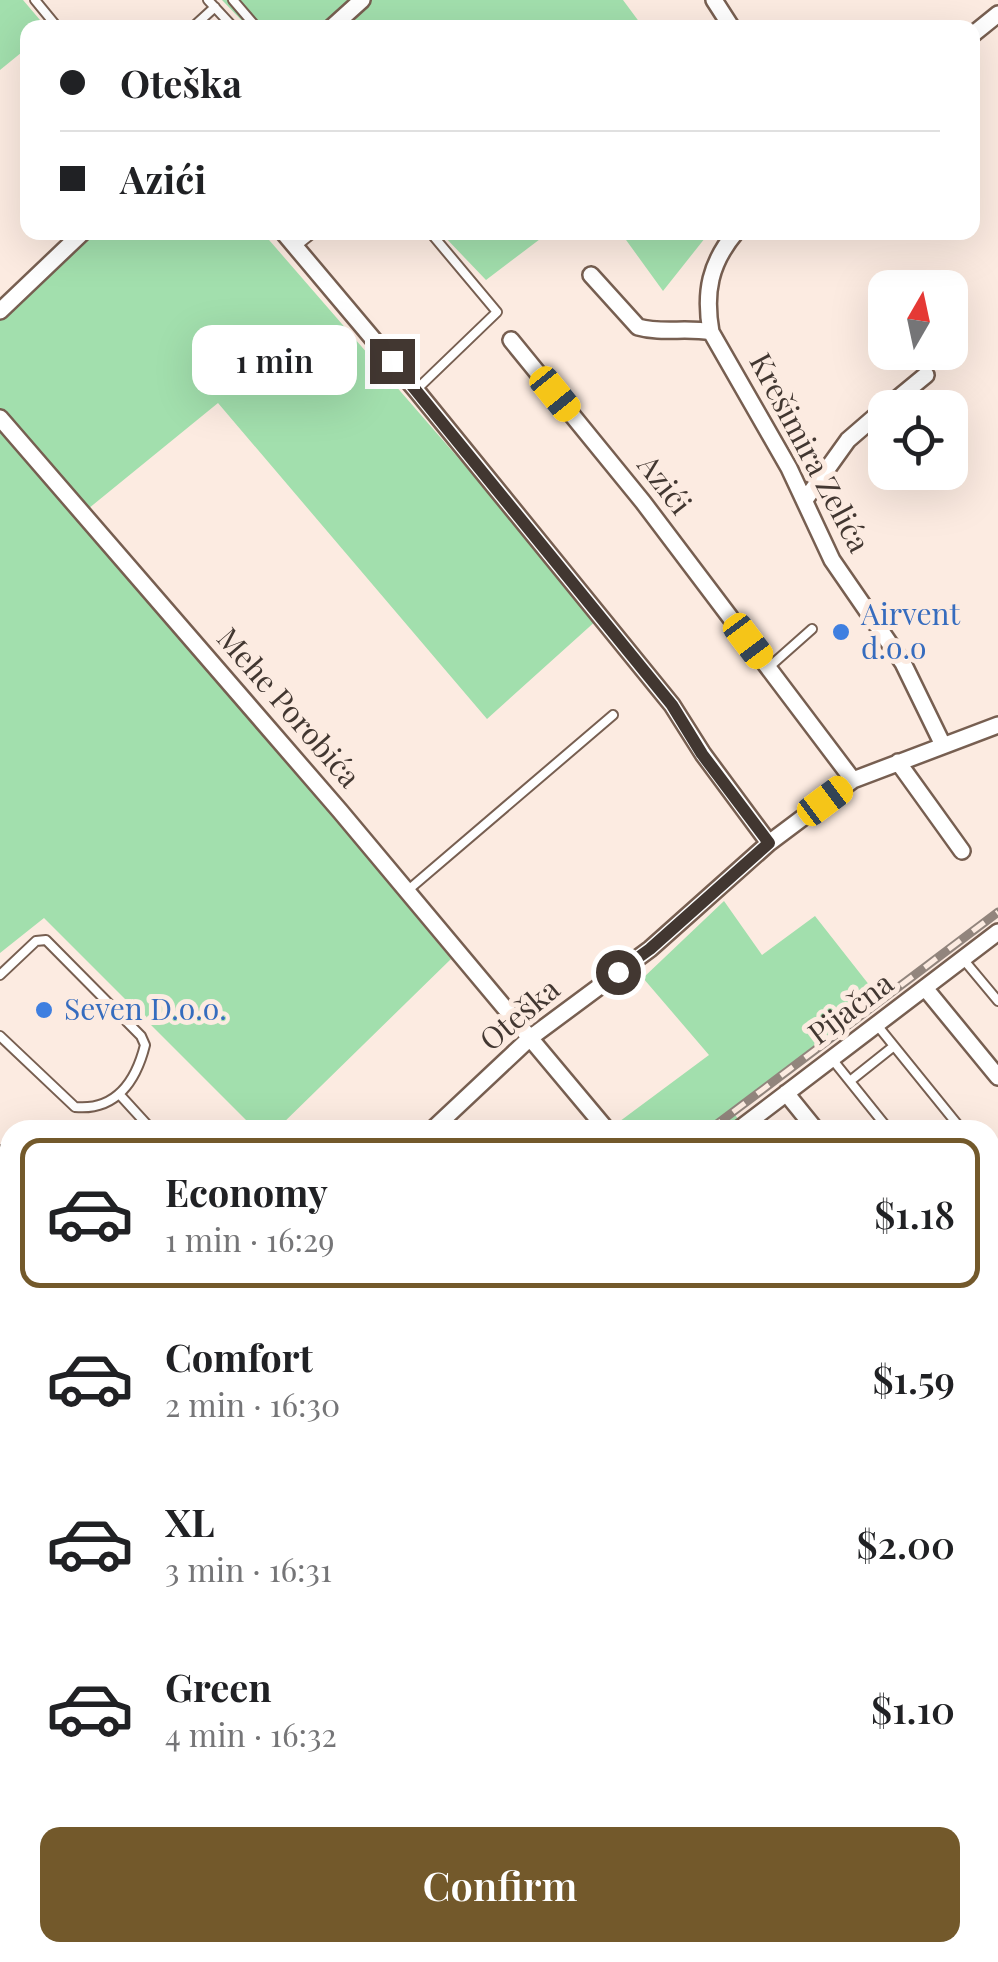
<!DOCTYPE html>
<meta charset="utf-8">
<style>
body{margin:0;font-family:"Playfair Display",serif;background:#f6f6f6;color:#202124;height:100vh;display:flex;flex-direction:column;font-size:38px;white-space:nowrap}
*{box-sizing:border-box;margin:0}
p{font-size:32px;color:#757577}
.icon{flex:none;width:55px;height:55px;fill:none;stroke:currentColor;stroke-width:2;stroke-linecap:round;stroke-linejoin:round}
.map{position:relative;flex:1;overflow:hidden}
.drawer{position:absolute;left:0px;top:1120px;width:1000px;height:842px;display:flex;flex-direction:column;background:#fff;border-radius:30px 30px 0 0;box-shadow:0 10px 40px #0002}
.drawer>*{flex:none}
.top-card{position:absolute;left:20px;top:20px;width:960px;height:220px;border-radius:20px;box-shadow:0 10px 40px #0002;display:grid;align-content:center;height:220px;padding:0 40px;background:#fff}
.needle{width:65px;rotate:9deg}
.fabs{position:absolute;left:868px;top:270px;display:grid;gap:20px}
.fabs a{display:grid;place-items:center;width:100px;height:100px;border-radius:20px;background:#fff;box-shadow:0 10px 40px #0002;font-size:50px}
.end{position:absolute;width:45px;height:45px;margin:-22px;border:12px solid #423731;background:#fff;box-shadow:0 0 0 5px #fff}
.from{border-radius:50%}
.bubble{position:absolute;height:70px;border-radius:20px;background:#fff;box-shadow:0 10px 40px #0002;font-size:32px;font-weight:600;line-height:70px;text-align:center}
.car{position:absolute;width:30px;height:60px;margin:-30px -15px;border-radius:12px;box-shadow:0 0 8px 2px #0007;background:linear-gradient(#f5c518 24%,#345 0 40%,#f5c518 0 76%,#345 0 86%,#f5c518 0)}
.top-card b{display:flex;align-items:center;gap:35px;height:95px;font-size:38px}
.top-card b+b{border-top:2px solid #e0e0e0}
.top-card i{width:25px;height:25px;background:#202124}
ul{padding:18px 0 0;list-style:none}
li{display:flex;align-items:center;gap:30px;height:150px;margin:0 20px 15px;padding:0 20px;border:5px solid transparent;border-radius:20px}
li div{flex:1}
li b{display:block;font-size:38px}
li em{font-style:normal;font-weight:600}
li.selected{border-color:#73592b}
li>.icon{width:90px;height:90px;stroke-width:1.5}
.primary-button{display:flex;gap:20px;margin-top:auto;padding:20px 40px}
.primary-button a{flex:1;height:115px;border-radius:20px;background:#73592b;color:#fff;font-size:40px;font-weight:600;line-height:115px;text-align:center}
.map>svg:first-child{display:block}
.green{fill:#a2dfad}
.lines{fill:none;stroke-linecap:round;stroke-linejoin:round}
.stream{stroke:#43d3e8;stroke-width:5}
.lane-casing{stroke:#775f51;stroke-width:12}
.street-casing{stroke:#775f51;stroke-width:20}
.lane{stroke:#fff;stroke-width:8}
.street{stroke:#fff;stroke-width:15}
.rail-casing{stroke:#92857d;stroke-width:9}
.rail{stroke:#fcebe1;stroke-width:5;stroke-dasharray:15;stroke-linecap:butt}
.route{stroke:#423731;stroke-width:12}
.shop-dot{fill:#3f7fe0;stroke:#fcebe1;stroke-width:4}
.labels{text-anchor:middle;stroke-width:10;stroke-linejoin:round;paint-order:stroke}
.street-label{font-size:30px;fill:#423731;stroke:#fcebe1}
.shop-label{font-size:30px;fill:#366cbe;stroke:#fcebe1;text-anchor:start}
</style>
<div class="map">
<svg width="998" height="1962" viewBox="0 0 998 1962">
<rect width="100%" height="100%" fill="#fcebe1"/>
<path class="green" d="M 0,0 L 23,0 L 46,27 L 28,28 L 27,48 L 0,70 Z
M 222,0 L 623,0 L 643,27 L 248,27 Z
M 85,233 L 263,233 L 598,619 L 487,719 L 218,403 L 83,513 L 451,959 L 276,1130 L 256,1130 L 44,918 L 0,953 L 0,307 Z
M 441,233 L 548,233 L 486,280 Z
M 621,233 L 709,233 L 663,291 Z
M 724,901 L 762,955 L 815,916 L 881,1000 L 733,1112 L 746,1130 L 608,1130 L 709,1055 L 643,978 Z
M 998,1309 L 998,1562 L 990,1564 L 990,1316 Z"/>
<g class="lines">
<path class="stream" d="M 0,1646 L 10,1645
M 878,1952 L 887,1962"/>
<defs>
<path id="lane" d="M 35,0 L 58,28
M 208,0 L 234,28
M 233,0 L 257,28
M 192,28 L 215,7
M 295,247 L 314,232
M 416,390 L 497,312 L 430,232
M 768,668 L 812,629
M 407,891 L 613,715
M 963,959 L 998,1001
M 0,975 L 36,941 L 46,940 L 141,1036 L 145,1045 C 136,1081 116,1111 75,1107 L 0,1036
M 877,1025 L 962,1130
M 832,1059 L 889,1130
M 850,1081 L 894,1046
M 120,1095 L 152,1130
M 990,1164 L 998,1174
M 990,1259 L 998,1269
M 990,1563 L 998,1560
M 990,1692 L 998,1685
M 990,1737 L 998,1745
M 990,1787 L 998,1779
M 990,1795 L 998,1803
M 327,1952 L 328,1962
M 558,1952 L 565,1962
M 787,1952 L 802,1962
M 244,1962 L 260,1952
M 504,1962 L 515,1952
M 723,1962 L 725,1952"/>
<path id="street" d="M 714,0 L 732,28
M 331,28 L 362,0
M 972,35 L 998,14
M 283,232 L 416,390 L 672,705 L 703,754 L 769,843
M 736,232 C 710,263 704,292 711,332 L 789,468 L 832,560 L 903,663 L 943,745
M 591,275 L 638,327 C 662,334 686,327 711,332
M 0,311 L 83,232
M 511,340 L 643,502 L 853,780
M 886,408 L 926,375
M 0,418 L 340,811 L 607,1130
M 805,500 L 848,440 L 885,408
M 898,762 L 962,851
M 925,988 L 998,1077
M 786,1093 L 816,1130
M 432,1130 L 530,1038 L 650,949 L 769,843 L 853,780 L 998,725
M 738,1130 L 998,932
M 0,1154 L 10,1165
M 0,1249 L 10,1260
M 0,1386 L 10,1383
M 990,1578 L 998,1586
M 0,1659 L 10,1663
M 0,1738 L 10,1732
M 0,1888 L 10,1880
M 681,1952 L 703,1962"/>
</defs>
<use href="#lane" class="lane-casing"/>
<use href="#street" class="street-casing"/>
<use href="#lane" class="lane"/>
<use href="#street" class="street"/>
<defs>
<path id="rail" d="M 709,1130 L 998,912
M 0,1553 L 10,1550"/>
</defs>
<use href="#rail" class="rail-casing"/>
<use href="#rail" class="rail"/>
</g>
<g class="lines">
<path class="route" d="M 392,361 L 672,705 L 702,754 L 769,843 L 650,949 L 618,972"/>
</g>
<g class="shop-dot">
<circle cx="841" cy="632" r="10"/>
<circle cx="44" cy="1010" r="10"/>
</g>
<g class="labels">
<g class="street-label">
<text transform="translate(809 453) rotate(62)" y="10">Krešimira Zelića</text>
<text transform="translate(664 485) rotate(52)" y="10">Azići</text>
<text transform="translate(288 708) rotate(49)" y="10">Mehe Porobića</text>
<text transform="translate(851 1009) rotate(-37)" y="10">Pijačna</text>
<text transform="translate(520 1015) rotate(-40)" y="10">Oteška</text>
</g>
<g class="shop-label">
<text x="861" y="625">Airvent<tspan x="861" dy="34">d.o.o</tspan></text>
<text x="64" y="1020">Seven D.o.o.</text>
</g>
</g>
</svg>
<div class="fabs">
<a><svg class="needle" viewBox="-14 -14 28 28"><path d="M0-13l5 13h-10z" fill="#e53935"/><path d="M0 13l5-13h-10z" fill="#757577"/></svg></a>
<a><svg class="icon" aria-label="locate" viewBox="0 0 24 24"><circle cx="12" cy="12" r="6"/><path d="M12 2v4M12 18v4M2 12h4M18 12h4"/></svg></a>
</div>
<i class="end from" style="left:618px;top:972px"></i>
<i class="end" style="left:392px;top:361px"></i>
<div class="bubble" style="left:192px;top:325px;width:165px">1 min</div>
<i class="car" style="left:555px;top:394px;rotate:141deg"></i>
<i class="car" style="left:748px;top:641px;rotate:143deg"></i>
<i class="car" style="left:825px;top:801px;rotate:53deg"></i>
<div class="top-card">
<b><i class="from"></i>Oteška</b>
<b><i></i>Azići</b>
</div>
<section class="drawer">
<ul>
<li class="selected"><svg class="icon" aria-label="car" viewBox="0 0 24 24"><path d="M5 17H2v-5l4-1 3-4h7l3 4 3 1v5h-3M9 17h6M6 11h13"/><circle cx="7" cy="17" r="2"/><circle cx="17" cy="17" r="2"/></svg><div><b>Economy</b><p>1 min · 16:29</p></div><em>$1.18</em></li>
<li><svg class="icon" aria-label="car" viewBox="0 0 24 24"><path d="M5 17H2v-5l4-1 3-4h7l3 4 3 1v5h-3M9 17h6M6 11h13"/><circle cx="7" cy="17" r="2"/><circle cx="17" cy="17" r="2"/></svg><div><b>Comfort</b><p>2 min · 16:30</p></div><em>$1.59</em></li>
<li><svg class="icon" aria-label="car" viewBox="0 0 24 24"><path d="M5 17H2v-5l4-1 3-4h7l3 4 3 1v5h-3M9 17h6M6 11h13"/><circle cx="7" cy="17" r="2"/><circle cx="17" cy="17" r="2"/></svg><div><b>XL</b><p>3 min · 16:31</p></div><em>$2.00</em></li>
<li><svg class="icon" aria-label="car" viewBox="0 0 24 24"><path d="M5 17H2v-5l4-1 3-4h7l3 4 3 1v5h-3M9 17h6M6 11h13"/><circle cx="7" cy="17" r="2"/><circle cx="17" cy="17" r="2"/></svg><div><b>Green</b><p>4 min · 16:32</p></div><em>$1.10</em></li>
</ul>
<div class="primary-button"><a>Confirm</a></div>
</section>
</div>
